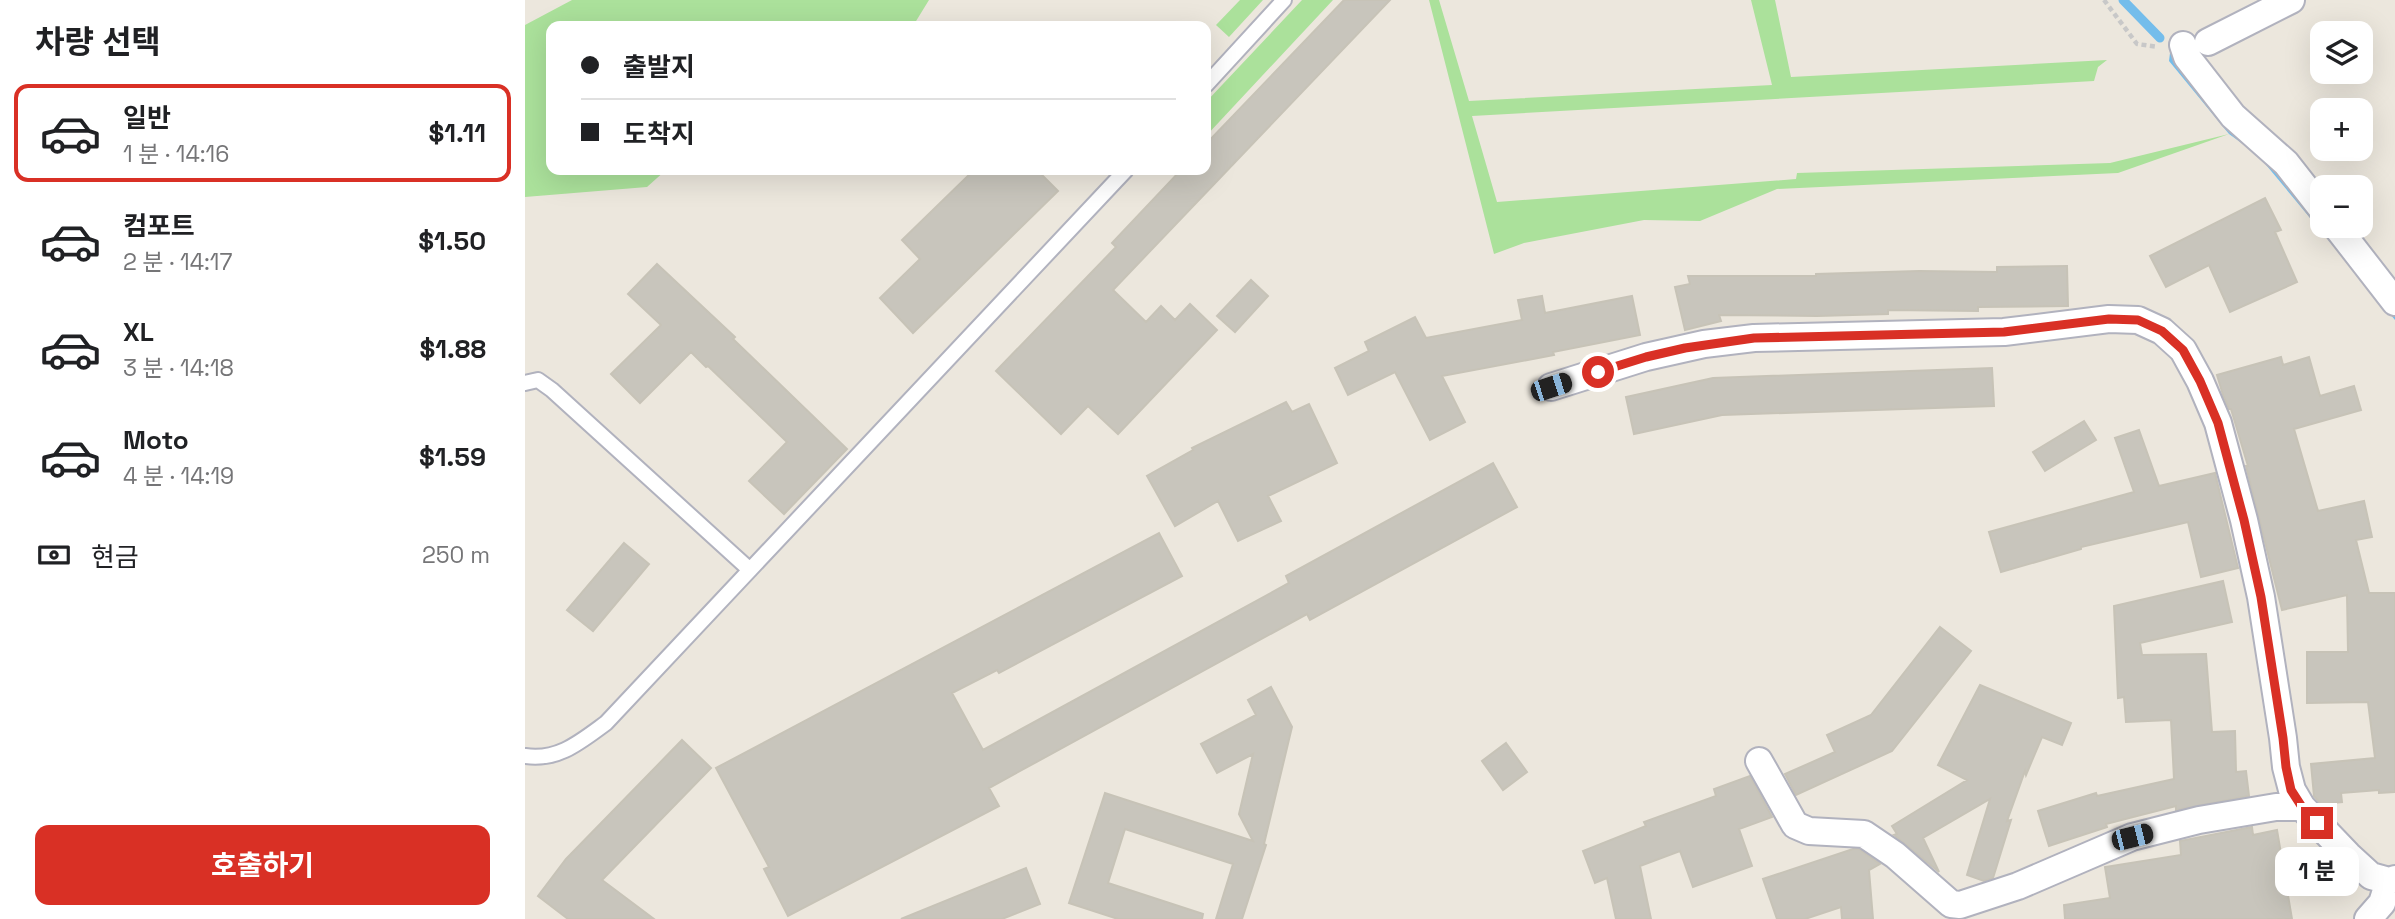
<!DOCTYPE html>
<html lang="ko">
<meta charset="utf-8">
<style>
body{margin:0;font-family:"Space Grotesk","Noto Sans KR",sans-serif;background:#f2f2f2;color:#202124;height:100vh;display:flex;flex-direction:column;font-size:26px;white-space:nowrap}
*{box-sizing:border-box;margin:0}
p{font-size:23px;color:#757577}
.icon{flex:none;width:38px;height:38px;fill:none;stroke:currentColor;stroke-width:2;stroke-linecap:round;stroke-linejoin:round}
.map{position:relative;flex:1;overflow:hidden}
.side{display:flex;flex-direction:column;background:#fff;width:525px}
.side>*{flex:none}
.hud{position:absolute;left:21px;top:21px;width:665px;height:154px;border-radius:14px;box-shadow:0 7px 28px #0002;display:grid;align-content:center;height:154px;padding:0 35px;background:#fff}
.tools{position:absolute;left:1785px;top:21px;display:grid;gap:14px}
.tools a{display:grid;place-items:center;width:63px;height:63px;border-radius:14px;background:#fff;box-shadow:0 7px 28px #0002;font-size:35px}
.end{position:absolute;width:32px;height:32px;margin:-16px;border:9px solid #d93025;background:#fff;box-shadow:0 0 0 4px #fff}
.from{border-radius:50%}
.bubble{position:absolute;height:49px;border-radius:14px;background:#fff;box-shadow:0 7px 28px #0002;font-size:23px;font-weight:700;line-height:49px;text-align:center}
.car{position:absolute;width:21px;height:42px;margin:-21px -10px;border-radius:9px;box-shadow:0 0 5px 2px #0007;background:linear-gradient(#222 24%,#8ab4d8 0 40%,#222 0 76%,#8ab4d8 0 86%,#222 0)}
.hud b{display:flex;align-items:center;gap:24px;height:66px;font-size:26px}
.hud b+b{border-top:2px solid #e0e0e0}
.hud i{width:18px;height:18px;background:#202124}
ul{padding:0;list-style:none}
li{display:flex;align-items:center;gap:21px;height:98px;margin:0 14px 10px;padding:0 21px;border:4px solid transparent;border-radius:14px}
li div{flex:1}
li b{display:block;font-size:26px}
li em{font-style:normal;font-weight:700}
li.active{border-color:#d93025}
li>.icon{width:63px;height:63px;stroke-width:1.5}
h2{padding:0 35px;font-size:32px;line-height:84px}
.pay{display:flex;align-items:center;gap:18px;height:77px;padding:0 35px;font-size:26px}
.pay p{margin-inline-start:auto}
.button{display:flex;gap:14px;margin-top:auto;padding:14px 35px}
.button a{flex:1;height:80px;border-radius:14px;background:#d93025;color:#fff;font-size:28px;font-weight:700;line-height:80px;text-align:center}
main{display:flex;flex:1;min-height:0}
.map>svg:first-child{display:block}
.green{fill:#abe19b}
.water{fill:#74bdeb}
.lines{fill:none;stroke-linecap:round;stroke-linejoin:round}
.stream{stroke:#74bdeb;stroke-width:9}
.building{fill:#c8c5bc;stroke:#c7c3b7;stroke-width:2}
.service-casing{stroke:#b1b2be;stroke-width:18}
.minor-casing{stroke:#b1b2be;stroke-width:30}
.path{stroke:#c8c8c8;stroke-width:4.5;stroke-dasharray:5 3.5;stroke-linecap:butt}
.service{stroke:#fff;stroke-width:14}
.minor{stroke:#fff;stroke-width:26}
.route{stroke:#d93025;stroke-width:9}
</style>
<main>
<section class="side">
<h2>차량 선택</h2>
<ul>
<li class="active"><svg class="icon" aria-label="car" viewBox="0 0 24 24"><path d="M5 17H2v-5l4-1 3-4h7l3 4 3 1v5h-3M9 17h6M6 11h13"/><circle cx="7" cy="17" r="2"/><circle cx="17" cy="17" r="2"/></svg><div><b>일반</b><p>1 분 · 14:16</p></div><em>$1.11</em></li>
<li><svg class="icon" aria-label="car" viewBox="0 0 24 24"><path d="M5 17H2v-5l4-1 3-4h7l3 4 3 1v5h-3M9 17h6M6 11h13"/><circle cx="7" cy="17" r="2"/><circle cx="17" cy="17" r="2"/></svg><div><b>컴포트</b><p>2 분 · 14:17</p></div><em>$1.50</em></li>
<li><svg class="icon" aria-label="car" viewBox="0 0 24 24"><path d="M5 17H2v-5l4-1 3-4h7l3 4 3 1v5h-3M9 17h6M6 11h13"/><circle cx="7" cy="17" r="2"/><circle cx="17" cy="17" r="2"/></svg><div><b>XL</b><p>3 분 · 14:18</p></div><em>$1.88</em></li>
<li><svg class="icon" aria-label="car" viewBox="0 0 24 24"><path d="M5 17H2v-5l4-1 3-4h7l3 4 3 1v5h-3M9 17h6M6 11h13"/><circle cx="7" cy="17" r="2"/><circle cx="17" cy="17" r="2"/></svg><div><b>Moto</b><p>4 분 · 14:19</p></div><em>$1.59</em></li>
</ul>
<div class="pay"><svg class="icon" aria-label="cash" viewBox="0 0 24 24"><path d="M3 7h18v10H3z"/><circle cx="12" cy="12" r="2"/></svg>현금<p>250 m</p></div>
<div class="button"><a>호출하기</a></div>
</section>
<div class="map">
<svg width="1870" height="919" viewBox="0 0 1870 919">
<rect width="100%" height="100%" fill="#ece7dd"/>
<path class="green" d="M 47,0 L 404,0 L 388,26 L 26,26 L 26,170 L 141,170 L 122,187 L 0,197 L 0,25 Z
M 715,0 L 738,0 L 704,37 L 691,25 Z
M 777,0 L 808,0 L 681,136 L 681,102 Z
M 904,0 L 914,0 L 944,101 L 1247,85 L 1226,0 L 1250,0 L 1266,77 L 1582,60 L 1573,67 L 1569,81 L 947,116 L 972,202 L 1271,179 L 1272,173 L 1585,163 L 1704,134 L 1593,173 L 1252,189 L 1175,221 L 1119,220 L 999,243 L 969,254 Z"/>
<path class="water" d="M 1650,51 L 1797,215 L 1797,226 L 1805,226 L 1870,310 L 1870,320 L 1732,154 L 1704,134 L 1644,61 L 1645,53 Z"/>
<g class="lines">
<path class="stream" d="M 1598,0 L 1635,38"/>
</g>
<path class="building" d="M 819,0 L 865,0 L 588,290 L 621,322 L 636,306 L 650,320 L 665,304 L 692,330 L 593,434 L 563,406 L 536,434 L 471,371 L 591,247 L 587,243 L 656,170 L 681,170 L 681,144 Z
M 449,170 L 512,170 L 533,191 L 388,333 L 355,298 L 395,259 L 377,240 Z
M 1740,198 L 1756,230 L 1750,232 L 1772,282 L 1705,312 L 1684,265 L 1641,287 L 1625,256 Z
M 132,264 L 210,337 L 208,339 L 322,449 L 259,514 L 224,481 L 262,442 L 183,366 L 181,367 L 166,352 L 115,403 L 86,374 L 136,325 L 103,294 Z
M 1542,266 L 1543,306 L 1453,307 L 1453,311 L 1363,310 L 1363,314 L 1292,316 L 1194,315 L 1196,321 L 1160,330 L 1150,287 L 1165,284 L 1163,276 L 1291,276 L 1291,274 L 1394,271 L 1472,272 L 1472,267 Z
M 726,280 L 743,296 L 710,332 L 692,316 Z
M 1017,296 L 1020,313 L 1107,296 L 1115,335 L 1028,352 L 1029,355 L 917,376 L 940,422 L 905,440 L 870,372 L 823,395 L 810,368 L 844,351 L 840,342 L 890,317 L 901,338 L 997,320 L 993,300 Z
M 1756,357 L 1758,365 L 1784,357 L 1795,396 L 1829,386 L 1836,410 L 1769,429 L 1793,511 L 1839,501 L 1847,537 L 1831,540 L 1844,593 L 1870,593 L 1870,792 L 1854,793 L 1854,790 L 1816,793 L 1817,802 L 1796,804 L 1789,796 L 1786,764 L 1850,758 L 1843,702 L 1782,703 L 1782,652 L 1823,652 L 1822,595 L 1757,610 L 1721,466 L 1723,466 L 1706,409 L 1704,409 L 1698,395 L 1692,375 Z
M 1467,368 L 1469,406 L 1197,415 L 1109,434 L 1101,397 L 1188,378 Z
M 761,402 L 767,412 L 784,404 L 812,463 L 743,496 L 756,521 L 713,541 L 693,501 L 650,526 L 622,476 L 668,450 L 667,448 Z
M 1559,421 L 1571,440 L 1520,471 L 1508,452 Z
M 1614,430 L 1634,486 L 1690,473 L 1713,568 L 1676,577 L 1663,522 L 1556,547 L 1556,549 L 1476,572 L 1464,532 L 1609,492 L 1590,438 Z
M 968,463 L 992,507 L 785,620 L 782,614 L 464,788 L 474,806 L 263,916 L 239,869 L 244,867 L 191,768 L 634,533 L 657,576 L 474,673 L 472,670 L 427,693 L 458,750 L 764,583 L 761,576 Z
M 99,543 L 124,564 L 68,631 L 42,610 Z
M 1698,581 L 1707,622 L 1615,643 L 1617,655 L 1681,654 L 1687,732 L 1710,731 L 1711,772 L 1721,771 L 1724,796 L 1651,810 L 1651,806 L 1581,824 L 1582,827 L 1524,846 L 1513,811 L 1571,793 L 1572,796 L 1649,779 L 1646,720 L 1601,722 L 1599,697 L 1593,698 L 1589,606 Z
M 1415,627 L 1446,651 L 1367,751 L 1271,795 L 1260,774 L 1310,752 L 1302,735 L 1346,715 Z
M 1455,685 L 1546,723 L 1537,745 L 1517,737 L 1501,775 L 1500,771 L 1482,821 L 1486,820 L 1468,878 L 1459,881 L 1442,875 L 1465,799 L 1398,838 L 1414,872 L 1369,835 L 1372,834 L 1367,826 L 1442,780 L 1413,765 Z
M 746,687 L 767,727 L 739,844 L 741,845 L 717,919 L 691,919 L 708,864 L 600,829 L 583,883 L 678,914 L 677,919 L 593,919 L 544,903 L 580,793 L 728,841 L 714,814 L 728,754 L 692,773 L 676,744 L 731,715 L 723,700 Z
M 157,740 L 186,768 L 77,880 L 129,919 L 43,919 L 13,896 L 41,859 Z
M 981,743 L 1002,772 L 978,790 L 957,761 Z
M 1225,776 L 1247,817 L 1214,829 L 1227,866 L 1168,887 L 1155,851 L 1115,866 L 1126,919 L 1091,919 L 1082,878 L 1070,883 L 1058,851 L 1121,826 L 1119,822 L 1191,796 L 1189,789 Z
M 1727,827 L 1728,835 L 1752,830 L 1767,919 L 1540,919 L 1539,905 L 1585,898 L 1580,867 L 1656,855 L 1655,841 Z
M 1328,849 L 1334,849 L 1355,864 L 1344,870 L 1348,919 L 1317,919 L 1316,907 L 1280,919 L 1252,919 L 1238,879 Z
M 501,868 L 515,904 L 477,919 L 376,919 Z"/>
<g class="lines">
<defs>
<path id="service" d="M 681,85 L 759,0
M 0,383 L 13,380 L 27,390 L 225,570
M 0,756 C 33,761 55,742 81,723 L 601,170"/>
<path id="minor" d="M 1683,42 L 1766,0
M 1658,45 L 1662,57 L 1708,116 L 1761,163 L 1797,209
M 1811,226 L 1870,302
M 1026,387 L 1121,357 L 1179,344 L 1229,338 L 1479,332 L 1584,319 L 1613,320 L 1637,331 L 1658,350 L 1675,381 L 1693,423 L 1719,520 L 1736,597 L 1758,738 L 1761,767 L 1767,790 L 1777,807 L 1823,855 L 1846,876 L 1864,881 L 1870,879
M 1234,761 L 1270,825 L 1284,831 L 1339,834 L 1370,855 L 1426,904 L 1435,905 L 1493,886 L 1607,837 L 1674,820 L 1751,807 L 1777,807
M 1843,919 L 1857,903 L 1864,881"/>
</defs>
<use href="#service" class="service-casing"/>
<use href="#minor" class="minor-casing"/>
<path class="path" d="M 1579,0 L 1612,44 L 1633,47"/>
<use href="#service" class="service"/>
<use href="#minor" class="minor"/>
</g>
<g class="lines">
<path class="route" d="M 1073,372 L 1121,357 L 1160,348 L 1229,338 L 1479,332 L 1584,319 L 1613,320 L 1637,331 L 1658,350 L 1675,381 L 1693,423 L 1719,520 L 1736,597 L 1758,738 L 1761,767 L 1766,790 L 1777,807 L 1792,823"/>
</g>
</svg>
<div class="tools">
<a><svg class="icon" aria-label="layers" viewBox="0 0 24 24"><path d="M12 4l9 5-9 5-9-5zM3 14l9 5 9-5"/></svg></a>
<a>+</a>
<a>−</a>
</div>
<i class="end from" style="left:1073px;top:372px"></i>
<i class="end" style="left:1792px;top:823px"></i>
<div class="bubble" style="left:1750px;top:847px;width:84px">1 분</div>
<i class="car" style="left:1026px;top:387px;rotate:72deg"></i>
<i class="car" style="left:1607px;top:837px;rotate:76deg"></i>
<div class="hud">
<b><i class="from"></i>출발지</b>
<b><i></i>도착지</b>
</div>
</div>
</main>
